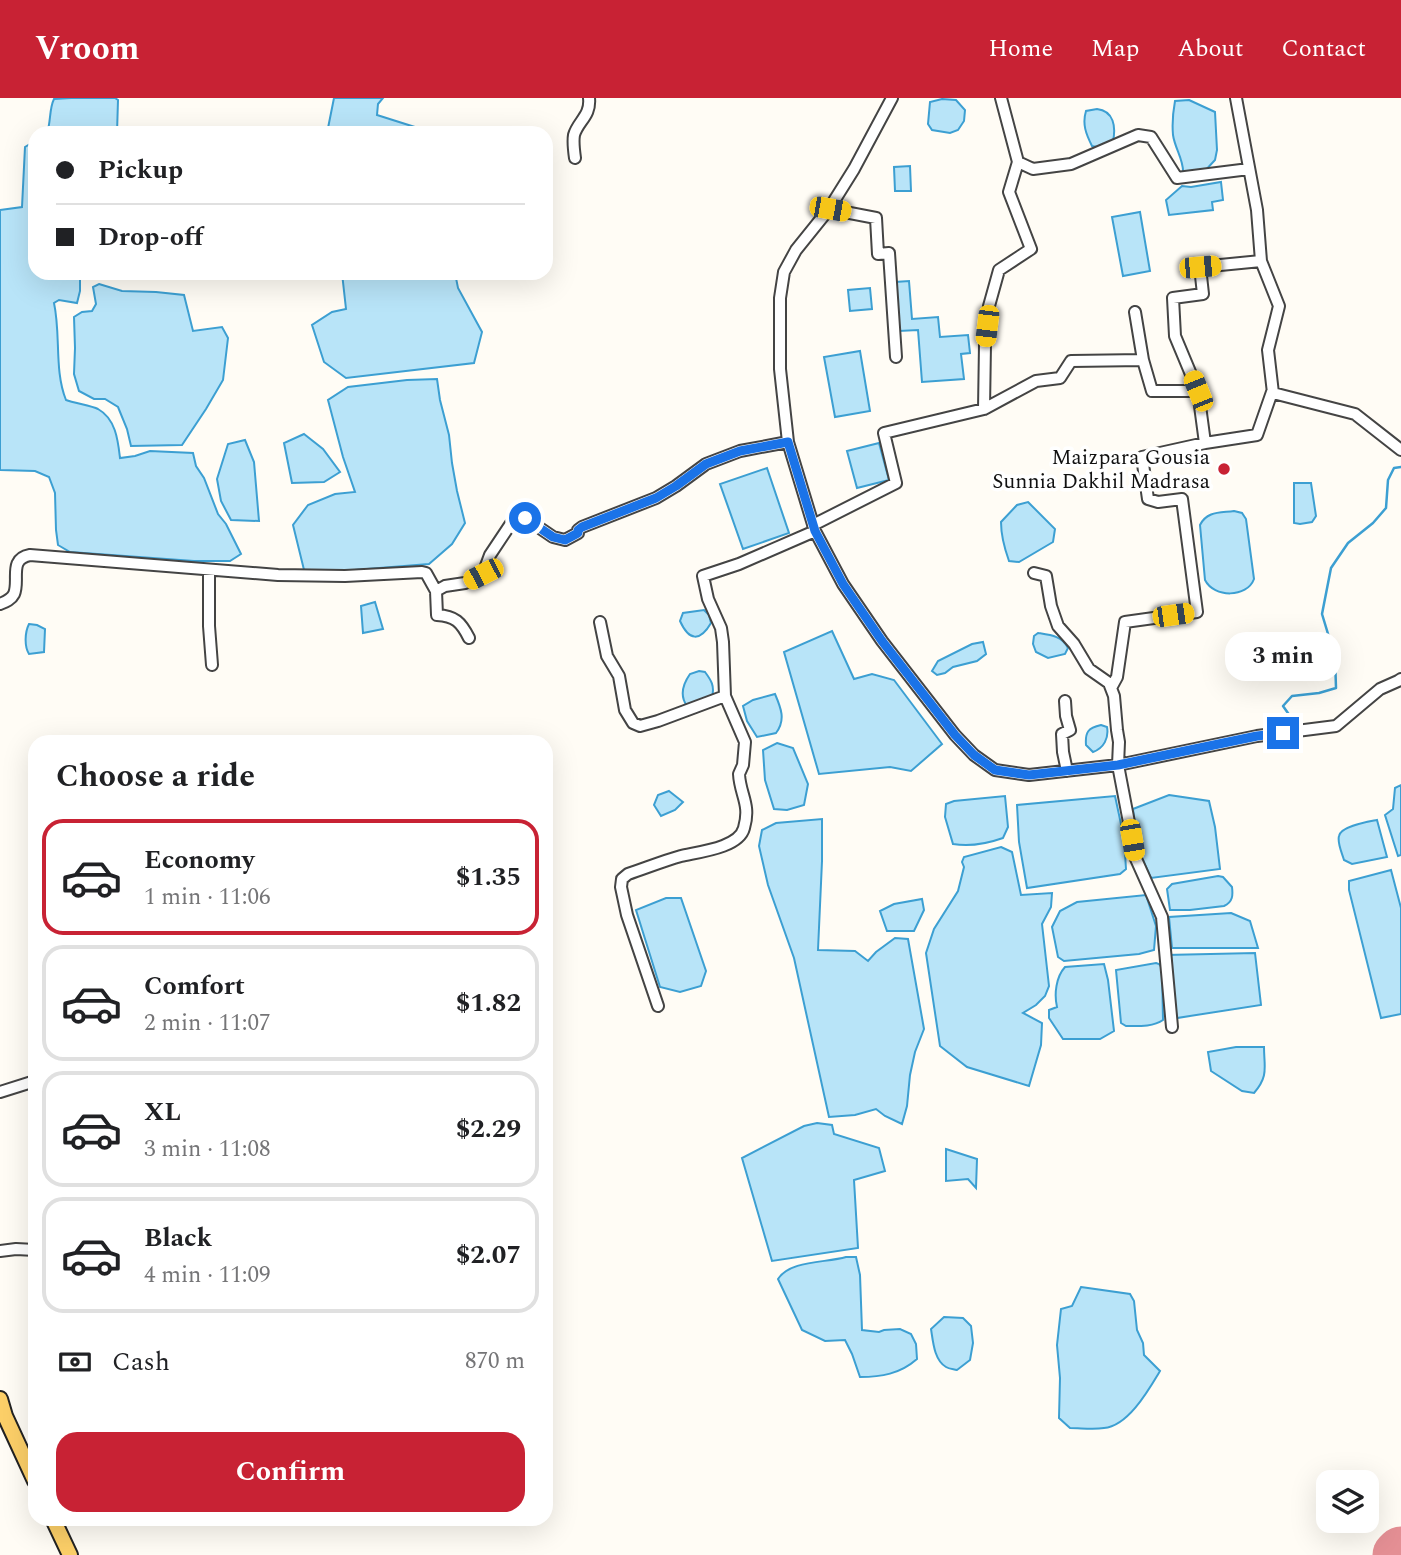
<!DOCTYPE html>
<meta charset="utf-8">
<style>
body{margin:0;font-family:Spectral,serif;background:#f2f2f2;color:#202124;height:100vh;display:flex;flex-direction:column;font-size:26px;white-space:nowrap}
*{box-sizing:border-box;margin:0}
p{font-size:23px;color:#757577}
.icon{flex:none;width:38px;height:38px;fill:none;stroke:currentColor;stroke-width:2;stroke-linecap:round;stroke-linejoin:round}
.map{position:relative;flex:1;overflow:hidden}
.details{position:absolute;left:28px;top:637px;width:525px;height:791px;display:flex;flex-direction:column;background:#fff;border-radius:21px;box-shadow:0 7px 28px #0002}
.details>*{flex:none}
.hud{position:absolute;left:28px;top:28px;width:525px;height:154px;border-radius:21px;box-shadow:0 7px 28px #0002;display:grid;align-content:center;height:154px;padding:0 28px;background:#fff}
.fabs{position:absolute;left:1316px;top:1372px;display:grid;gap:14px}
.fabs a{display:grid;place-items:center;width:63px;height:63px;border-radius:14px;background:#fff;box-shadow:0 7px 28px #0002;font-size:35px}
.end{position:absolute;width:32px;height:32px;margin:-16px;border:9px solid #1a73e8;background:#fff;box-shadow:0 0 0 4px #fff}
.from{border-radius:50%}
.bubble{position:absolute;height:49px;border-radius:21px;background:#fff;box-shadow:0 7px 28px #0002;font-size:23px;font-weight:700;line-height:49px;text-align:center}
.car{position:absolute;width:21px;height:42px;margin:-21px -10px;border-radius:9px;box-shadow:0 0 5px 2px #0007;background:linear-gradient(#f5c518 24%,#345 0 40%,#f5c518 0 76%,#345 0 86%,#f5c518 0)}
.hud b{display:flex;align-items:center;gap:24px;height:66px;font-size:26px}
.hud b+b{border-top:2px solid #e0e0e0}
.hud i{width:18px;height:18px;background:#202124}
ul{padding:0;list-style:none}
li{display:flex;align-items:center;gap:21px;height:116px;margin:0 14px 10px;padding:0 14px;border:4px solid #e0e0e0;border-radius:21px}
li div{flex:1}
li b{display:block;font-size:26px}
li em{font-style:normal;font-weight:700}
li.active{border-color:#c82234}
li>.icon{width:63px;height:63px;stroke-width:1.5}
h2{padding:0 28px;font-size:32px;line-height:84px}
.pay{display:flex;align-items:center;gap:18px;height:77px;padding:0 28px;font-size:26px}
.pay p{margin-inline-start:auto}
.button{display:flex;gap:14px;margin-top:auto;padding:14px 28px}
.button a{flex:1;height:80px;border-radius:21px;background:#c82234;color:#fff;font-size:28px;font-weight:700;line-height:80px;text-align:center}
header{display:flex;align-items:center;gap:42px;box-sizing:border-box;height:98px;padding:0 35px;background:#c82234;color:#fff}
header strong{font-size:33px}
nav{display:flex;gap:38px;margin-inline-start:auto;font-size:24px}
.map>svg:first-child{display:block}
.water{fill:#b8e4f8;stroke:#3c9fd2;stroke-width:2}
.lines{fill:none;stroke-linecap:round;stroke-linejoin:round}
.stream{stroke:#3c9fd2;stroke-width:2.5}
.runway{stroke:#e48f94;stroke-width:51}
.minor-casing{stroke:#444;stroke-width:14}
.major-casing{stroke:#222;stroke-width:18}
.minor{stroke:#fff;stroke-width:10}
.major{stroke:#fccf68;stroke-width:14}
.route{stroke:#1a73e8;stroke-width:9}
.poi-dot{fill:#c82234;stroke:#fff;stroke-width:2.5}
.labels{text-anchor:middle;stroke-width:7;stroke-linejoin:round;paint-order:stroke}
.poi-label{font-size:21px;fill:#111;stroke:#fff;text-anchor:end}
</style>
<header>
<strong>Vroom</strong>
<nav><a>Home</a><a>Map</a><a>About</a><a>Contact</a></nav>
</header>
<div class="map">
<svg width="1401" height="1457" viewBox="0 0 1401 1457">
<rect width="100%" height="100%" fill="#fffcf5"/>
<path class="water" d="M 71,0 L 115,0 L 118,2 L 117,35 L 47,35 C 51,24 49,11 54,1 Z
M 334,0 L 383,0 L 378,6 L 377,17 L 418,30 L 417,35 L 327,35 Z
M 942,1 L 956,2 L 965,12 L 964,23 L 958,32 L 950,35 L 932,32 L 928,26 L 930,4 Z
M 1189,2 L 1215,14 L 1217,52 L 1215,62 L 1203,75 L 1183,75 C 1184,62 1175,51 1173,37 C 1172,26 1173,14 1175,3 Z
M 1097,11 C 1114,13 1116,29 1113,43 L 1102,50 L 1092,48 C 1086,36 1082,26 1086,13 Z
M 35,43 L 35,175 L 85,175 L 80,179 L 80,193 L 77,205 L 59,202 L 54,205 C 61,237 54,272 66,302 C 74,305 92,308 98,311 C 116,321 118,343 120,360 L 135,358 L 150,353 L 193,355 L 196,368 L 204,380 L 218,416 L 226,426 L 241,456 L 230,463 L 194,463 L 70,454 L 58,447 L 56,432 L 55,395 L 49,379 L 35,373 L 0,372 L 0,112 L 22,109 L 25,49 Z
M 910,68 L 911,93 L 895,93 L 894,69 Z
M 1221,84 L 1223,102 L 1212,104 L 1213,112 L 1169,117 L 1166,102 L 1182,88 L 1191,89 Z
M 1140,114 L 1150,173 L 1123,178 L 1112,119 Z
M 342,175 L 455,175 L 458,190 L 482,234 L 474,265 L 346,280 L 324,264 L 312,227 L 332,214 L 346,211 Z
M 909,183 L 912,221 L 938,219 L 940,239 L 968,237 L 970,255 L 961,256 L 964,281 L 922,284 L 918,232 L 899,233 L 895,184 Z
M 99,186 L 122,193 L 156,194 L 184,197 L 193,233 L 222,229 L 228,240 L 223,282 L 206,311 L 182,347 L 131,348 L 127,331 L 118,309 L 105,301 L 94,301 L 79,293 L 74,276 L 75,250 L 74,219 L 82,214 L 92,213 L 96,206 L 93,189 Z
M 870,190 L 872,211 L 850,213 L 848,192 Z
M 860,253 L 870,313 L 835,319 L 824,259 Z
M 437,281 L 440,302 L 449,337 L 452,365 L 457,393 L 465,425 L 452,446 L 429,466 L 305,476 L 293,427 L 308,407 L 335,396 L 355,394 L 343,359 L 328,302 L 348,289 L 407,282 Z
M 304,336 L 323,351 L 340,374 L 324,384 L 292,385 L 284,345 Z
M 245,342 L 254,364 L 259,423 L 231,422 L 221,403 L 217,381 L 228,346 Z
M 879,345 L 889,382 L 857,390 L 847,353 Z
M 767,370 L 789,435 L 743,451 L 720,386 Z
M 1294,385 L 1311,385 L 1316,418 L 1312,424 L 1300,426 L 1294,425 Z
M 1028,404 L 1055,431 L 1053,444 L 1019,464 L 1009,463 C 1004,449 1001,438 1001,424 L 1017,407 Z
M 1234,413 L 1242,415 L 1246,421 L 1254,481 C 1247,500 1214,500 1205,482 L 1200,427 C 1207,413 1220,415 1234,413 Z
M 375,504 L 383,531 L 363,535 L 361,508 Z
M 704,512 L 709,517 L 711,525 C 700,544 689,543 680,523 L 683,515 Z
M 29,526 L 37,527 L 45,531 L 44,554 L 29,556 C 24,548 25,534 29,526 Z
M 832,533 L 854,581 L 872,576 L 894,582 L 942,646 L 911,673 L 890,669 L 819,676 L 784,554 Z
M 1038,535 C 1051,537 1062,538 1068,550 L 1065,556 L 1048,560 L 1036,554 L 1033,546 L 1034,538 Z
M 983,544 L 986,556 L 977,563 L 953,569 L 945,575 L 937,577 L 932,573 L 938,563 L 972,546 Z
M 1309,548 L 1314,548 L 1316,570 L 1308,573 L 1298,573 L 1295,556 L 1300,550 Z
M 699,573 L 705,574 C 711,582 715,588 712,599 L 687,608 C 679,597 683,586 690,576 Z
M 775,596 C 781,610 786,622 776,635 L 757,639 L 747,623 L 743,608 L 753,602 Z
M 1101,627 L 1107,629 C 1109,640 1104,650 1093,654 L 1086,647 C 1085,634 1088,630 1101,627 Z
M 777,645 L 793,650 L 808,686 L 804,707 L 787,712 L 774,711 L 765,682 L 763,652 Z
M 1401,687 L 1401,757 L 1398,758 L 1385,717 L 1393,711 L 1395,690 Z
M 669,693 L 683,704 L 675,712 L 661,718 L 654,707 L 658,697 Z
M 1169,697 L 1209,703 L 1215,729 L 1220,771 L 1151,780 L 1138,751 L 1133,711 Z
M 1005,698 L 1008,729 L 1003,740 C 986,746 970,749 953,746 L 945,719 L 946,706 L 954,703 Z
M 1115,698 L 1124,740 L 1126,771 L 1120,776 L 1027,790 L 1019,744 L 1017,707 Z
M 822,721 L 822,763 L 818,852 L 855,853 L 868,863 L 876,854 L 895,840 L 908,841 L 924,931 L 915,954 L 910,977 L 907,1008 L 902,1026 L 885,1018 L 876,1011 L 855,1017 L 829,1019 L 794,860 L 768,787 L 759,748 L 762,732 L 776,725 Z
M 1377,722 L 1387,759 L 1352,766 L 1344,762 C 1342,755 1337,745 1339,738 C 1341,728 1367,724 1377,722 Z
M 1001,749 L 1012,754 L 1021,797 L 1052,795 L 1051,809 L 1042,826 L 1049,888 L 1045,898 L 1036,907 L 1023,915 L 1042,925 L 1041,947 L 1029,988 L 967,969 L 940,948 L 926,855 L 934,831 L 958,793 L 964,769 L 962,764 L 964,759 Z
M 1391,772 L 1401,810 L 1401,916 L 1381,920 L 1349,792 L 1349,783 Z
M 1218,778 L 1223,779 L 1232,789 C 1233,797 1233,804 1224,808 L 1190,812 L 1170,812 L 1167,791 L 1172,786 Z
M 1146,797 L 1156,828 L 1154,852 L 1139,856 L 1064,863 L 1058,859 L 1052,829 L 1060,813 L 1077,804 Z
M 666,800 L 681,800 L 706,873 L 701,888 L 680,894 L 660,889 L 636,812 Z
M 922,801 L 924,812 L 914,833 L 887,833 L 880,813 L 894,806 Z
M 1231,815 L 1250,823 L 1258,850 L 1172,850 L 1169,819 Z
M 1255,855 L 1261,907 L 1177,920 L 1166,857 Z
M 1156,865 L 1159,866 L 1162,870 L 1163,922 C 1153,929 1138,928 1126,928 L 1121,925 L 1116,872 Z
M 1104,866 L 1108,882 L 1114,933 L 1100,941 L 1063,941 L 1049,920 L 1049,912 L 1057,909 C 1054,896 1056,879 1065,869 Z
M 1236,949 L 1264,949 C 1264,969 1269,978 1254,995 L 1242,993 L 1211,973 L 1208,954 Z
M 817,1025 L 832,1027 L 834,1036 L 879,1050 L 885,1073 L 854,1082 L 858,1150 L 772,1163 L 742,1060 L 804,1028 Z
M 946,1051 L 977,1061 L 976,1090 L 968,1081 L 946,1083 Z
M 846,1159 L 856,1159 L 860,1177 L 862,1232 L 879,1234 L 884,1232 L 900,1231 L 911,1236 L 916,1246 L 917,1261 C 900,1276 881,1279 860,1279 L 852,1256 L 845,1242 L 825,1243 L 802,1232 L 778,1181 C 790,1162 826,1165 846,1159 Z
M 1081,1189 L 1130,1196 L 1134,1203 L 1137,1232 L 1143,1245 L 1144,1257 L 1160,1273 C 1148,1293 1128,1328 1104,1330 C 1093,1332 1081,1330 1070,1330 L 1059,1320 L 1060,1280 L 1057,1247 L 1061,1211 L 1072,1208 Z
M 944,1219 L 963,1220 L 971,1228 L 973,1245 L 970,1262 L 957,1272 C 953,1271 949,1271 946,1269 C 934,1262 933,1243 931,1231 Z"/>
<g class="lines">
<path class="stream" d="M 1290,618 L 1283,608 L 1292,598 L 1319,595 L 1336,590 L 1335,559 L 1322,516 L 1331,470 L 1348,445 L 1373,425 L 1386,410 L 1388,382 L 1394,370 L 1401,369"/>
<path class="runway" d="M 1398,1457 L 1401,1454"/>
<defs>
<path id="minor" d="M 892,0 L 854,71 L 829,111 L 796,152 L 784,174 L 780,200 L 780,271 L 788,344 L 815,433 L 843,486 L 882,543 L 955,637 L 974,657 L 995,672 L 1029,677 L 1118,667 L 1257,638 L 1336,628 L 1380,591 L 1398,583 L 1401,581
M 1236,0 L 1257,112 L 1261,163 L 1279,208 L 1268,252 L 1273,295 L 1355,316 L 1401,352
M 575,60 C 574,53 573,43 574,37 C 578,23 591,18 589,0
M 1018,64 L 1033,71 L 1071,66 L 1138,37 L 1151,39 L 1177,80 L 1249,71
M 829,111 L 876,120 L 878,156 L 889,155 L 896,259
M 1135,214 L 1143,262
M 1198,293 L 1175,238 L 1173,200 L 1203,196 L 1200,169 L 1261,163
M 984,311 L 985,246 L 989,208 L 999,172 L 1031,151 L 1009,94 L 1018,64 L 1001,0
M 1205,345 L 1257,337 L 1272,294
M 813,427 L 896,385 L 884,335 L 984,311 L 1036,283 L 1060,280 L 1071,263 L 1143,262 L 1152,293 L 1198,293 L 1205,345 L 1142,359 L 1148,401 L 1158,404 L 1182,401 L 1197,514 L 1125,524 L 1117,579 L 1111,590
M 209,472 L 209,528 L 212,567
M 1034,475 L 1046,478 L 1051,508 L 1058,528 L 1074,546 L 1089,571 L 1109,585 L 1114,598 L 1117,632 L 1119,644 L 1118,667 L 1136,761 L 1162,819 L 1172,929
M 436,493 L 445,488 L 465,485 L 483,476 L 490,457 L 512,424 L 525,420 L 553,439 L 565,442 L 578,435 L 578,432 L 582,429 L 656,400 L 676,388 L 706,366 L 740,353 L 788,344
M 0,506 C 5,504 11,502 14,496 C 20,482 8,461 30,457 L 278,477 L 345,478 L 422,474 L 426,475 L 436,493 L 437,517 C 455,518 461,524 469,540
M 600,524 L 607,558 L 619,578 L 625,612 L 633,625 L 640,628 L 658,623 L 725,598
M 1065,603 L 1066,618 L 1070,632 L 1062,636 L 1063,654 L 1067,673
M 658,908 L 627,817 L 621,789 L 622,781 L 628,776 C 646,770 663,763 681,758 C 698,754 739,750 744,730 C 751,706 740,697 739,676 L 743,667 L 745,644 L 725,598 L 723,544 L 721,530 L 708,501 L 703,478 L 739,466 L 815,433
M 0,994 L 35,983
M 0,1153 L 16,1151 L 35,1152"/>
<path id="major" d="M 0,1301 L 5,1318 L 35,1383
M 53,1421 L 70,1457"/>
</defs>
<use href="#minor" class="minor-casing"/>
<use href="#major" class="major-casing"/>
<use href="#minor" class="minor"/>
<use href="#major" class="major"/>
</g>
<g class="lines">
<path class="route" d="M 525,420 L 553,439 L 565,442 L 578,435 L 578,432 L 582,429 L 656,400 L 676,388 L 706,366 L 740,353 L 788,344 L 815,433 L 843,486 L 882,543 L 955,637 L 974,657 L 995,672 L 1029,677 L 1118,667 L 1257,638 L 1283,635"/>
</g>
<circle class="poi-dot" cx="1224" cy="371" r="7"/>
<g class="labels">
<g class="poi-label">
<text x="1210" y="366">Maizpara Gousia<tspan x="1210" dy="24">Sunnia Dakhil Madrasa</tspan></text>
</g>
</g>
</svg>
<div class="fabs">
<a><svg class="icon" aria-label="layers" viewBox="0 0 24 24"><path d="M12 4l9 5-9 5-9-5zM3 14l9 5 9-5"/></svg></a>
</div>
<i class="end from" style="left:525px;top:420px"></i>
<i class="end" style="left:1283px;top:635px"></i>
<div class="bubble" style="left:1225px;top:534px;width:116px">3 min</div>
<i class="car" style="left:830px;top:111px;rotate:100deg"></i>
<i class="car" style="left:1200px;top:169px;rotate:85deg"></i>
<i class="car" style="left:987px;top:228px;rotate:187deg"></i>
<i class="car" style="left:1198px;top:293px;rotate:338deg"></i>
<i class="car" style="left:483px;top:476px;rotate:243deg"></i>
<i class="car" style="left:1173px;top:517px;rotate:82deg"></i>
<i class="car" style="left:1132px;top:742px;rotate:170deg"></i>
<div class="hud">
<b><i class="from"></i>Pickup</b>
<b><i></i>Drop-off</b>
</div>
<section class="details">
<h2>Choose a ride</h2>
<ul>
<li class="active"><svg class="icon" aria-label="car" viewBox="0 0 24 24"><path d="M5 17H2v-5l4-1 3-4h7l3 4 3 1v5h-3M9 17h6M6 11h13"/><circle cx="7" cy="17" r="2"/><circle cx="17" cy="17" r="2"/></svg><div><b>Economy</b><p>1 min · 11:06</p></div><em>$1.35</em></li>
<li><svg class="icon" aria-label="car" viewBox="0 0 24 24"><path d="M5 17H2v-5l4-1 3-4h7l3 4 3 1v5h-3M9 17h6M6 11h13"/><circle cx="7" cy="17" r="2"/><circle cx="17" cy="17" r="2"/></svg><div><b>Comfort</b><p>2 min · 11:07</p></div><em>$1.82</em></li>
<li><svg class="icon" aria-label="car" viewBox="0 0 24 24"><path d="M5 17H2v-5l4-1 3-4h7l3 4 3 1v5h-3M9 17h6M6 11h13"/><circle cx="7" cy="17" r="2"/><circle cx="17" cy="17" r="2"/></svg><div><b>XL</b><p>3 min · 11:08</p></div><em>$2.29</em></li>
<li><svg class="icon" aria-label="car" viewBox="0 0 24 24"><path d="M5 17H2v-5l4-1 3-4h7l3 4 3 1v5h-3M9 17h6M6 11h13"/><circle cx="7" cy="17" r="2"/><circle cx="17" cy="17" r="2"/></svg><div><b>Black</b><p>4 min · 11:09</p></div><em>$2.07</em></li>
</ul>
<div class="pay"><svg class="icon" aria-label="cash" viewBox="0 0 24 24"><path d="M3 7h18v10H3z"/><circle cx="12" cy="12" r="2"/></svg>Cash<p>870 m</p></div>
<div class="button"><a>Confirm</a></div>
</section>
</div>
